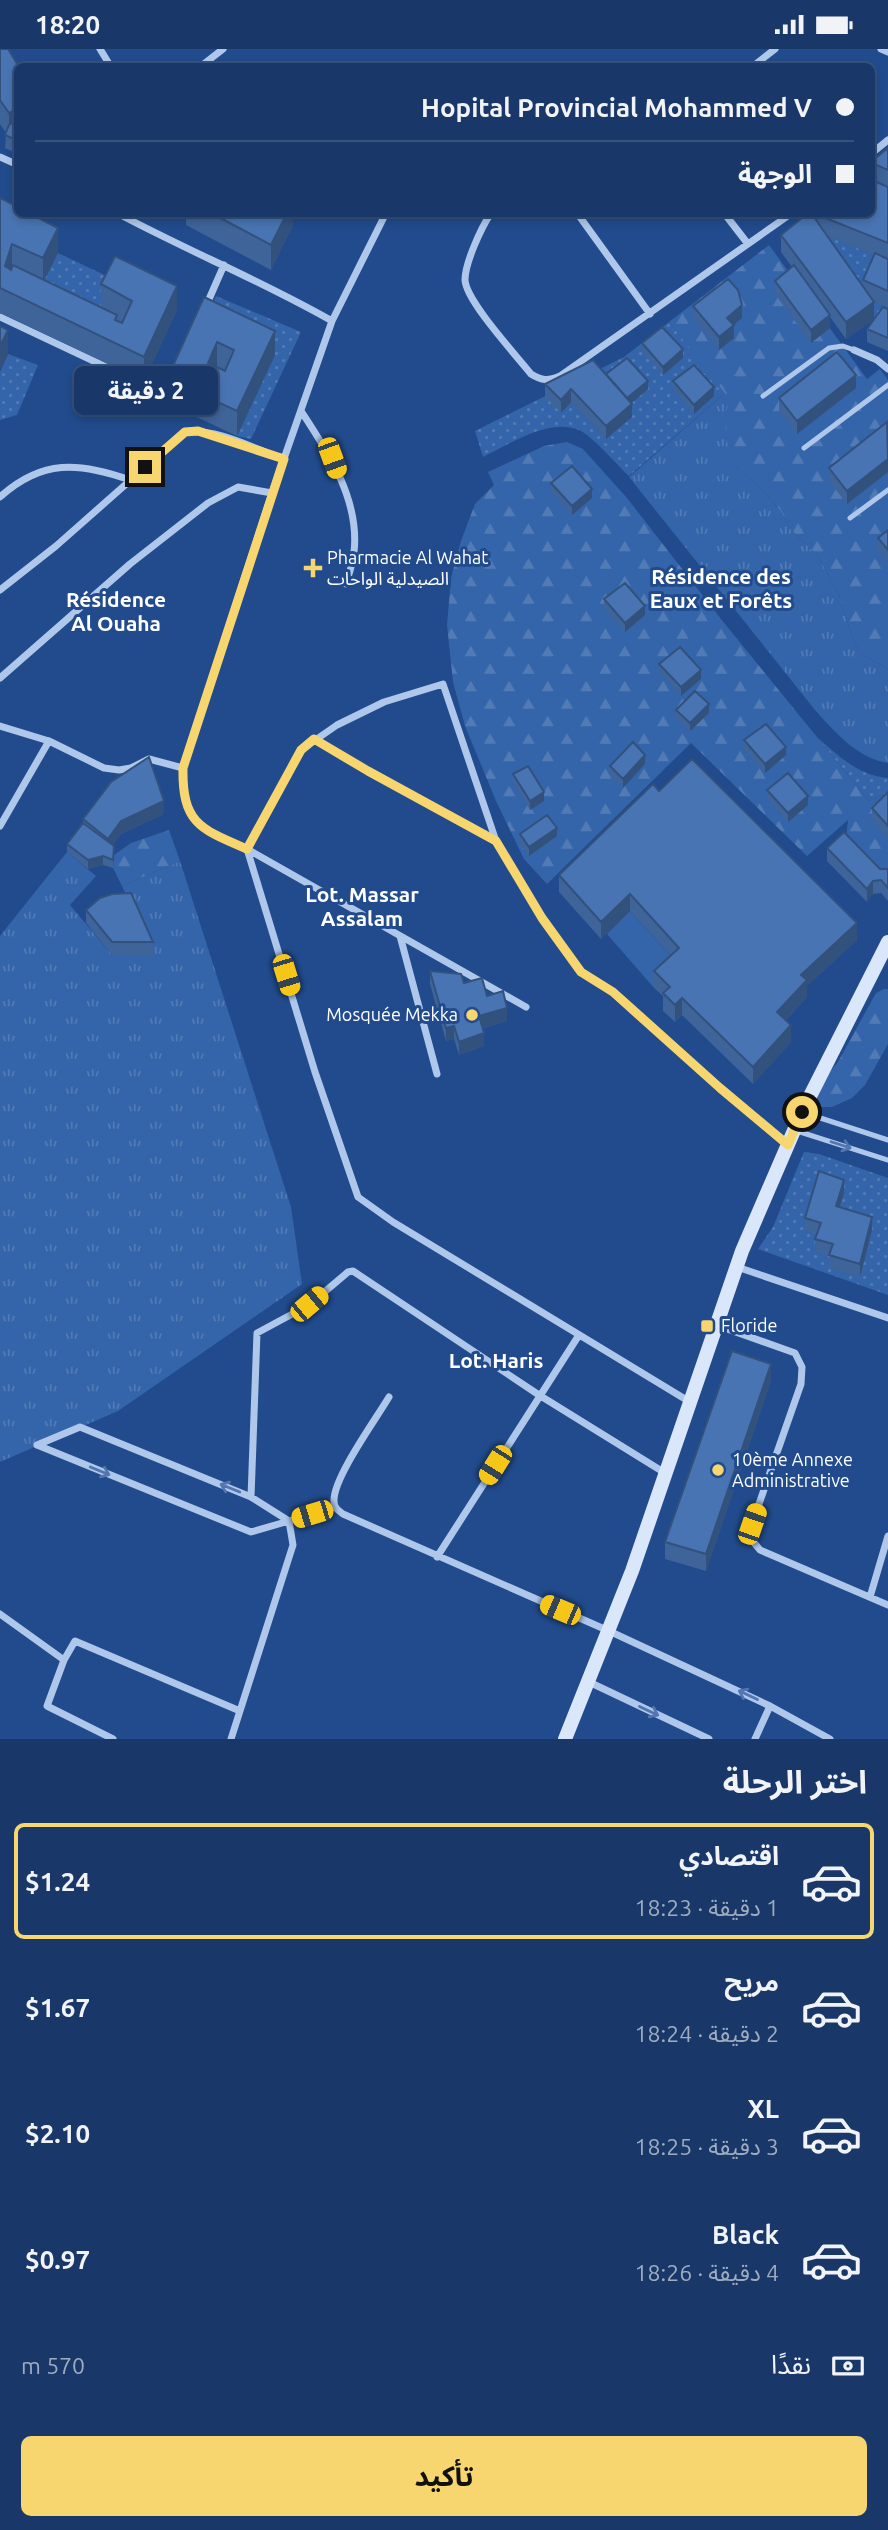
<!DOCTYPE html>
<html lang="ar">
<meta charset="utf-8">
<style>
body{margin:0;font-family:Ubuntu,"Noto Sans Arabic",sans-serif;background:#264371;color:#f1f3f6;direction:rtl;height:100vh;display:flex;flex-direction:column;font-size:26px;white-space:nowrap}
*{box-sizing:border-box;margin:0}
p{font-size:23px;color:#9facc0}
.icon{flex:none;width:38px;height:38px;fill:none;stroke:currentColor;stroke-width:2;stroke-linecap:round;stroke-linejoin:round}
.map{position:relative;height:1690px;overflow:hidden;direction:ltr}
.drawer{display:flex;flex-direction:column;background:#193869;flex:1}
.drawer>*{flex:none}
.top-card{position:absolute;left:14px;top:14px;width:861px;height:154px;border-radius:10px;box-shadow:0 4px 10px #0003,0 0 0 2px #37527d;direction:rtl;display:grid;align-content:center;height:154px;padding:0 21px;background:#193869}
.end{position:absolute;width:32px;height:32px;margin:-16px;border:9px solid #f8d66f;background:#111;box-shadow:0 0 0 4px #111}
.from{border-radius:50%}
.bubble{position:absolute;height:49px;border-radius:10px;background:#193869;box-shadow:0 4px 10px #0003,0 0 0 2px #37527d;font-size:23px;font-weight:700;line-height:49px;text-align:center;direction:rtl}
.car{position:absolute;width:21px;height:42px;margin:-21px -10px;border-radius:9px;box-shadow:0 0 5px 2px #0007;background:linear-gradient(#f5c518 24%,#345 0 40%,#f5c518 0 76%,#345 0 86%,#f5c518 0)}
.top-card b{display:flex;align-items:center;gap:24px;height:66px;font-size:26px}
.top-card b+b{border-top:2px solid #37527d}
.top-card i{width:18px;height:18px;background:#f1f3f6}
ul{padding:0;list-style:none}
li{display:flex;align-items:center;gap:21px;height:116px;margin:0 14px 10px;padding:0 7px;border:4px solid transparent;border-radius:10px}
li div{flex:1}
li b{display:block;font-size:26px}
li em{font-style:normal;font-weight:700}
li.active{border-color:#f8d66f}
li>.icon{width:63px;height:63px;stroke-width:1.5}
h2{padding:0 21px;font-size:32px;line-height:84px}
.pay{display:flex;align-items:center;gap:18px;height:77px;padding:0 21px;font-size:26px}
.pay p{margin-inline-start:auto}
.cta{display:flex;gap:14px;margin-top:auto;padding:14px 21px}
.cta a{flex:1;height:80px;border-radius:10px;background:#f8d66f;color:#111;font-size:28px;font-weight:700;line-height:80px;text-align:center}
.status{display:flex;justify-content:space-between;align-items:center;height:49px;padding:0 35px;background:#193869;direction:ltr}
.status svg{height:19px;fill:currentColor}
.map>svg:first-child{display:block}
.grass{fill:url(#grass-tufts)}
.forest{fill:url(#forest-firs)}
.park{fill:url(#park-dots)}
.pitch{fill:#3464a9}
.lines{fill:none;stroke-linecap:round;stroke-linejoin:round}
.lane{stroke:#aec7eb;stroke-width:5}
.street{stroke:#aec7eb;stroke-width:7}
.secondary{stroke:#dae6f9;stroke-width:14}
.wall{fill:#3f649a;fill-rule:evenodd}
.shaded-wall{fill:#33517d}
.building{fill:#4974b3;stroke:#33517d;stroke-width:2;fill-rule:evenodd}
.oneway{stroke:#5276ad}
.route{stroke:#f8d66f;stroke-width:9}
.poi-dot{fill:#f8d66f;stroke:#214b8c;stroke-width:2.5}
.labels{text-anchor:middle;stroke-width:6;stroke-linejoin:round;paint-order:stroke}
.poi-label{font-size:18px;fill:#fff;stroke:#214b8c;text-anchor:start}
.quarter-label{font-size:21px;font-weight:bold;fill:#fff;stroke:#214b8c}
</style>
<div class="status"><b>18:20</b><svg viewBox="0 0 49 12"><path d="M0 12V9h3v3zM5 12V6h3v6zM10 12V3h3v9zM15 12V0h3v12zM26 1h20v11H26zM47 4h2v5h-2z"/></svg></div>
<div class="map">
<svg width="888" height="1690" viewBox="0 0 888 1690">
<defs>
<pattern id="grass-tufts" width="24" height="20" patternUnits="userSpaceOnUse" patternTransform="scale(1.75)"><rect width="24" height="20" fill="#3464a9"/><path d="M3 7l-1-3M5 7V3M7 7l1-3M15 17l-1-3M17 17v-4M19 17l1-3" fill="none" stroke="#527bb6"/></pattern>
<pattern id="forest-firs" width="22" height="20" patternUnits="userSpaceOnUse" patternTransform="scale(1.75)"><rect width="22" height="20" fill="#3464a9"/><path d="M5 1l3.5 6h-7zM16 11l3.5 6h-7z" fill="#527bb6"/></pattern>
<pattern id="park-dots" width="8" height="8" patternUnits="userSpaceOnUse" patternTransform="scale(1.75)"><rect width="8" height="8" fill="#3464a9"/><path d="M2 2h.1M6 6h.1" fill="none" stroke="#527bb6" stroke-width="1.8" stroke-linecap="round"/></pattern>
</defs>
<rect width="100%" height="100%" fill="#214b8c"/>
<path class="grass" d="M 725,344 L 731,352 L 736,418 L 758,437 L 781,462 L 791,481 L 818,507 L 839,546 L 852,587 L 860,604 L 888,620 L 888,714 C 857,709 835,683 815,661 L 629,428 Z
M 67,803 L 96,827 L 70,856 L 112,906 L 153,905 L 122,837 L 180,812 L 291,1158 L 302,1235 L 118,1362 L 0,1413 L 0,887 Z"/>
<path class="forest" d="M 769,196 L 867,330 L 880,320 L 888,331 L 888,620 L 860,604 L 852,587 L 839,546 L 818,507 L 791,481 L 781,462 L 758,437 L 736,418 L 728,398 L 724,366 L 730,352 L 669,273 Z
M 567,393 L 583,400 L 627,449 L 721,570 L 869,752 L 888,744 L 888,833 L 846,790 L 848,771 L 807,807 L 691,694 L 547,835 L 524,810 L 496,752 L 465,677 L 453,633 L 447,576 L 451,529 L 461,492 L 475,455 L 494,436 L 488,423 L 544,397 Z
M 169,781 L 180,812 L 122,837 L 113,819 L 114,806 L 131,794 Z
M 884,940 L 888,940 L 888,995 L 865,1036 L 852,1049 L 832,1058 L 821,1058 L 816,1048 L 827,1026 L 838,1013 L 876,944 Z"/>
<path class="park" d="M 810,180 L 888,211 L 888,273 L 874,270 Z
M 58,204 L 115,231 L 132,277 L 122,298 L 11,229 Z
M 216,247 L 301,283 L 251,390 L 237,387 L 275,306 L 204,272 Z
M 669,273 L 725,344 L 629,427 C 618,417 593,388 581,382 C 551,367 510,395 483,408 L 475,382 L 624,308 Z
M 8,305 L 38,316 L 17,366 L 0,371 L 0,323 Z
M 817,688 C 837,706 859,727 888,729 L 888,744 L 869,752 Z
M 804,1103 L 819,1105 L 888,1129 L 888,1246 L 758,1200 L 773,1178 Z"/>
<path class="pitch" d="M 630,862 L 679,916 L 654,939 L 607,885 Z"/>
<g class="lines">
<path class="lane" d="M 763,347 L 829,299 L 843,297 L 854,301
M 804,399 L 888,336
M 850,469 L 888,441
M 805,1064 L 888,1091
M 797,1082 L 888,1111"/>
<path class="street" d="M 100,0 L 111,18
M 881,0 L 888,3
M 200,18 L 223,0
M 752,18 L 775,0
M 872,104 L 888,91
M 0,108 L 18,116
M 117,164 C 188,202 262,232 332,272 L 272,444 L 183,719 C 182,774 200,780 247,800 L 526,958
M 491,164 C 481,179 465,214 465,231 C 466,252 516,306 531,325 C 542,332 548,332 560,327 L 792,164
M 577,164 L 650,265
M 724,164 L 748,195
M 206,257 L 224,216
M 0,268 L 155,341 L 168,333 L 172,327
M 332,272 L 386,164
M 854,301 L 877,311 L 888,320
M 301,362 C 328,403 360,451 354,503 C 353,514 349,525 346,535
M 0,448 C 42,410 79,413 130,431
M 0,541 L 56,497 L 185,383 C 217,379 254,400 284,410
M 0,629 L 130,515 L 208,454 L 238,438 L 272,444
M 0,677 L 49,692 L 104,719 L 119,721 L 131,719 L 149,710 L 183,719
M 314,690 L 367,722 L 496,792
M 0,777 L 49,692
M 400,887 L 437,1025
M 737,1218 L 888,1269
M 716,1276 L 795,1304 L 802,1318 L 801,1335 L 752,1475 L 751,1490 L 760,1501 L 888,1556
M 389,1348 C 376,1370 333,1429 334,1452 C 334,1459 338,1461 343,1465 L 609,1582 L 770,1657 L 830,1690
M 690,1353 L 393,1173 L 358,1148 L 315,1023 L 247,800 L 301,701 L 337,676 L 384,653 L 443,635 L 496,792 L 542,869 L 581,923 L 613,943 L 720,1039 L 787,1096
M 37,1396 L 80,1378 L 251,1448 L 289,1472
M 37,1396 L 251,1483 L 289,1472
M 251,1448 L 257,1284 L 309,1256 L 348,1223 L 353,1222 L 539,1346 L 665,1424
M 437,1508 L 579,1286
M 870,1548 L 888,1487
M 0,1565 L 64,1611
M 589,1633 L 709,1690
M 113,1690 L 47,1657 L 64,1611 L 75,1592 L 240,1662
M 231,1690 L 293,1496 L 289,1472 L 335,1458
M 755,1690 L 770,1657"/>
<path class="secondary" d="M 565,1690 L 632,1522 L 742,1202 L 802,1063 L 888,893"/>
</g>
<path class="wall" d="M 0,0 L 18,18 L 18,105 L 5,99 L 6,84 L 0,75 Z
M 888,99 L 888,259 L 874,253 L 874,270 L 846,290 L 830,268 L 830,279 L 811,294 L 775,245 L 775,232 L 792,218 L 781,203 L 781,186 L 808,164 L 872,164 L 872,112 ZM 827,187 L 874,206 L 863,231 L 863,238 Z
M 0,149 L 58,204 L 44,231 L 101,258 L 101,235 L 177,261 L 144,332 L 0,264 Z
M 186,164 L 293,164 L 293,176 L 271,221 L 186,176 Z
M 204,248 L 275,306 L 237,387 L 167,354 L 167,330 Z
M 693,257 L 742,269 L 734,276 L 734,289 L 719,301 L 693,270 Z
M 888,260 L 888,302 L 867,293 L 867,280 Z
M 642,294 L 683,309 L 663,326 L 642,302 Z
M 606,326 L 648,340 L 631,354 L 632,368 L 606,390 L 571,353 L 561,364 L 545,348 L 545,335 Z
M 673,332 L 714,347 L 694,365 L 673,341 Z
M 856,339 L 797,385 L 779,362 L 779,349 Z
M 888,374 L 888,423 L 847,455 L 829,432 L 829,419 Z
M 551,434 L 592,449 L 572,466 L 551,442 Z
M 888,481 L 888,514 L 878,502 L 878,489 Z
M 604,550 L 645,566 L 625,583 L 604,559 Z
M 659,615 L 701,630 L 681,647 L 659,623 Z
M 676,661 L 709,664 L 690,682 L 676,669 Z
M 744,691 L 786,706 L 765,724 L 744,700 Z
M 645,715 L 623,739 L 610,726 L 610,717 Z
M 513,725 L 544,752 L 530,761 L 513,734 Z
M 767,741 L 808,756 L 788,773 L 767,749 Z
M 659,742 L 857,891 L 807,937 L 807,948 L 786,971 L 791,993 L 753,1035 L 682,966 L 675,973 L 663,962 L 663,947 L 654,939 L 654,922 L 671,907 L 630,862 L 601,890 L 559,843 L 559,826 Z
M 888,743 L 888,790 L 872,772 L 872,759 Z
M 164,765 L 121,785 L 112,796 L 114,806 L 113,819 L 103,816 L 88,820 L 67,803 L 67,795 L 83,774 L 83,770 Z
M 520,785 L 557,787 L 529,807 L 520,794 Z
M 827,799 L 880,820 L 888,820 L 888,852 L 881,844 L 873,845 L 867,853 L 827,812 Z
M 86,861 L 153,893 L 153,906 L 112,906 L 86,874 Z
M 430,922 L 464,934 L 487,947 L 507,972 L 483,979 L 484,997 L 459,1006 L 454,990 L 446,992 L 430,935 Z
M 844,1144 L 840,1158 L 872,1181 L 860,1228 L 829,1219 L 829,1207 L 815,1203 L 815,1190 L 817,1186 L 805,1182 L 805,1169 Z
M 771,1332 L 706,1522 L 665,1510 L 665,1493 Z"/>
<path class="shaded-wall" d="M 18,59 L 18,83 L 9,89 L 9,64 Z
M 287,164 L 293,164 L 293,176 L 271,221 L 271,196 Z
M 58,179 L 58,204 L 43,234 L 43,209 Z
M 12,195 L 12,219 L 5,242 L 5,217 Z
M 177,237 L 177,261 L 144,332 L 144,308 Z
M 874,253 L 874,270 L 846,290 L 846,273 Z
M 742,256 L 742,269 L 731,278 L 734,276 L 734,289 L 719,301 L 719,288 L 727,269 Z
M 830,266 L 830,279 L 811,294 L 811,281 Z
M 8,281 L 8,305 L 0,322 L 0,297 Z
M 275,282 L 275,306 L 237,387 L 237,362 Z
M 217,293 L 217,317 L 208,338 L 208,314 Z
M 683,300 L 683,309 L 663,326 L 663,318 Z
M 856,326 L 856,339 L 797,385 L 797,372 Z
M 648,332 L 648,340 L 627,358 L 627,349 Z
M 714,338 L 714,347 L 694,365 L 694,356 Z
M 571,340 L 571,353 L 561,364 L 561,351 Z
M 632,355 L 632,368 L 606,390 L 606,377 Z
M 888,410 L 888,423 L 847,455 L 847,442 Z
M 592,440 L 592,449 L 572,466 L 572,457 Z
M 645,557 L 645,566 L 625,583 L 625,574 Z
M 701,621 L 701,630 L 681,647 L 681,638 Z
M 709,655 L 709,664 L 690,682 L 690,674 Z
M 786,698 L 786,706 L 765,724 L 765,715 Z
M 645,706 L 645,715 L 623,739 L 623,730 Z
M 544,743 L 544,752 L 530,761 L 530,752 Z
M 808,747 L 808,756 L 788,773 L 788,764 Z
M 164,752 L 164,765 L 121,785 L 108,803 L 108,790 L 121,772 Z
M 557,779 L 557,787 L 529,807 L 529,798 Z
M 103,807 L 103,816 L 88,820 L 88,811 Z
M 873,832 L 873,845 L 867,853 L 867,840 Z
M 630,845 L 630,862 L 601,890 L 601,873 Z
M 857,874 L 857,891 L 807,937 L 807,948 L 777,980 L 777,963 L 801,926 Z
M 682,949 L 682,966 L 675,973 L 675,956 Z
M 507,959 L 507,972 L 479,980 L 479,967 Z
M 791,976 L 791,993 L 753,1035 L 753,1018 Z
M 454,977 L 454,990 L 446,992 L 446,979 Z
M 484,984 L 484,997 L 459,1006 L 459,993 Z
M 844,1131 L 844,1144 L 836,1170 L 836,1157 Z
M 872,1168 L 872,1181 L 860,1228 L 860,1215 Z
M 771,1315 L 771,1332 L 706,1522 L 706,1505 Z"/>
<path class="building" d="M 0,0 L 8,0 L 19,18 L 18,18 L 18,59 L 9,64 L 0,51 Z
M 18,70 L 18,92 L 5,86 L 9,76 Z
M 888,99 L 888,121 L 872,114 L 872,112 Z
M 872,131 L 888,138 L 888,194 L 813,164 L 872,164 Z
M 0,149 L 18,158 L 18,164 L 29,164 L 58,179 L 43,209 L 12,195 L 5,217 L 11,221 L 13,216 L 117,266 L 115,271 L 122,274 L 132,252 L 101,235 L 115,207 L 177,237 L 144,308 L 0,239 Z
M 211,164 L 287,164 L 271,196 Z
M 808,164 L 811,164 L 874,253 L 846,273 L 781,186 Z
M 875,204 L 888,210 L 888,242 L 863,231 Z
M 794,216 L 830,266 L 811,281 L 775,232 Z
M 728,230 L 738,241 L 742,256 L 727,269 L 734,276 L 719,288 L 693,257 Z
M 204,248 L 275,282 L 237,362 L 167,330 ZM 217,293 L 234,301 L 225,322 L 208,314 Z
M 883,258 L 888,260 L 888,289 L 867,280 Z
M 0,277 L 8,281 L 0,297 Z
M 662,278 L 683,300 L 663,318 L 642,294 Z
M 837,303 L 856,326 L 797,372 L 779,349 Z
M 627,309 L 648,332 L 627,349 L 606,325 Z
M 593,311 L 632,355 L 606,377 L 571,340 L 561,351 L 545,335 Z
M 694,316 L 714,338 L 694,356 L 673,332 Z
M 887,373 L 888,410 L 847,442 L 829,419 Z
M 572,417 L 592,440 L 572,457 L 551,434 Z
M 888,481 L 888,501 L 878,489 Z
M 625,534 L 645,557 L 625,574 L 604,550 Z
M 680,598 L 701,621 L 681,638 L 659,615 Z
M 695,642 L 709,655 L 690,674 L 676,661 Z
M 766,675 L 786,698 L 765,715 L 744,691 Z
M 633,693 L 645,706 L 623,730 L 610,717 Z
M 149,708 L 164,752 L 121,772 L 108,790 L 83,770 L 111,733 Z
M 692,710 L 857,874 L 801,926 L 807,931 L 777,963 L 791,976 L 753,1018 L 682,949 L 675,956 L 663,944 L 670,938 L 654,922 L 679,899 L 630,845 L 601,873 L 559,826 L 653,735 L 659,742 Z
M 528,717 L 544,743 L 530,752 L 513,725 Z
M 788,724 L 808,747 L 788,764 L 767,741 Z
M 888,743 L 888,777 L 872,759 Z
M 547,766 L 557,779 L 529,798 L 520,785 Z
M 83,774 L 114,797 L 113,811 L 103,807 L 88,811 L 67,795 Z
M 844,783 L 880,820 L 888,820 L 888,839 L 881,831 L 873,832 L 867,840 L 827,799 Z
M 131,844 L 153,893 L 112,893 L 86,861 L 100,849 L 112,845 Z
M 430,922 L 461,925 L 464,934 L 482,929 L 487,947 L 503,942 L 507,959 L 479,967 L 484,984 L 459,993 L 454,977 L 446,979 Z
M 819,1122 L 844,1131 L 836,1157 L 872,1168 L 860,1215 L 829,1206 L 833,1195 L 815,1190 L 821,1174 L 805,1169 Z
M 732,1302 L 771,1315 L 706,1505 L 665,1493 Z"/>
<defs><path id="oneway-shaft" d="M-6 0H5M1.5-3L5.5 0L1.5 3" fill="none" stroke-width="1.6" stroke-linecap="round" stroke-linejoin="round" transform="scale(1.75)"/></defs>
<g class="oneway">
<use href="#oneway-shaft" transform="translate(841 1096) rotate(18)"/>
<use href="#oneway-shaft" transform="translate(100 1422) rotate(22)"/>
<use href="#oneway-shaft" transform="translate(230 1439) rotate(-158)"/>
<use href="#oneway-shaft" transform="translate(748 1646) rotate(-155)"/>
<use href="#oneway-shaft" transform="translate(649 1662) rotate(25)"/>
</g>
<g class="lines">
<path class="route" d="M 145,418 L 185,383 L 198,382 L 284,410 L 183,719 C 182,774 200,780 247,800 L 301,701 L 314,690 L 368,722 L 496,792 L 542,869 L 581,923 L 613,943 L 720,1039 L 788,1096 L 802,1063"/>
</g>
<g class="poi-dot">
<path d="M309.5 508.5h7v7h7v7h-7v7h-7v-7h-7v-7h7z"/>
<circle cx="472" cy="966" r="7"/>
<rect x="700" y="1270" width="14" height="14" rx="3.5"/>
<circle cx="718" cy="1421" r="7"/>
</g>
<g class="labels">
<g class="poi-label">
<text x="327" y="515">Pharmacie Al Wahat<tspan x="327" dy="21">الصيدلية الواحات</tspan></text>
<text x="458" y="972" text-anchor="end">Mosquée Mekka</text>
<text x="721" y="1283">Floride</text>
<text x="732" y="1417">10ème Annexe<tspan x="732" dy="21">Administrative</tspan></text>
</g>
<g class="quarter-label">
<text x="721" y="535">Résidence des<tspan x="721" dy="24">Eaux et Forêts</tspan></text>
<text x="116" y="558">Résidence<tspan x="116" dy="24">Al Ouaha</tspan></text>
<text x="362" y="853">Lot. Massar<tspan x="362" dy="24">Assalam</tspan></text>
<text x="496" y="1319">Lot. Haris</text>
</g>
</g>
</svg>
<i class="end from" style="left:802px;top:1063px"></i>
<i class="end" style="left:145px;top:418px"></i>
<div class="bubble" style="left:74px;top:317px;width:144px">2 دقيقة</div>
<i class="car" style="left:332px;top:409px;rotate:160deg"></i>
<i class="car" style="left:286px;top:926px;rotate:163deg"></i>
<i class="car" style="left:309px;top:1255px;rotate:50deg"></i>
<i class="car" style="left:495px;top:1416px;rotate:212deg"></i>
<i class="car" style="left:312px;top:1465px;rotate:253deg"></i>
<i class="car" style="left:752px;top:1475px;rotate:19deg"></i>
<i class="car" style="left:560px;top:1561px;rotate:293deg"></i>
<div class="top-card">
<b><i class="from"></i>Hopital Provincial Mohammed V</b>
<b><i></i>الوجهة</b>
</div>
</div>
<section class="drawer">
<h2>اختر الرحلة</h2>
<ul>
<li class="active"><svg class="icon" aria-label="car" viewBox="0 0 24 24"><path d="M5 17H2v-5l4-1 3-4h7l3 4 3 1v5h-3M9 17h6M6 11h13"/><circle cx="7" cy="17" r="2"/><circle cx="17" cy="17" r="2"/></svg><div><b>اقتصادي</b><p>1 دقيقة · 18:23</p></div><em>$1.24</em></li>
<li><svg class="icon" aria-label="car" viewBox="0 0 24 24"><path d="M5 17H2v-5l4-1 3-4h7l3 4 3 1v5h-3M9 17h6M6 11h13"/><circle cx="7" cy="17" r="2"/><circle cx="17" cy="17" r="2"/></svg><div><b>مريح</b><p>2 دقيقة · 18:24</p></div><em>$1.67</em></li>
<li><svg class="icon" aria-label="car" viewBox="0 0 24 24"><path d="M5 17H2v-5l4-1 3-4h7l3 4 3 1v5h-3M9 17h6M6 11h13"/><circle cx="7" cy="17" r="2"/><circle cx="17" cy="17" r="2"/></svg><div><b>XL</b><p>3 دقيقة · 18:25</p></div><em>$2.10</em></li>
<li><svg class="icon" aria-label="car" viewBox="0 0 24 24"><path d="M5 17H2v-5l4-1 3-4h7l3 4 3 1v5h-3M9 17h6M6 11h13"/><circle cx="7" cy="17" r="2"/><circle cx="17" cy="17" r="2"/></svg><div><b>Black</b><p>4 دقيقة · 18:26</p></div><em>$0.97</em></li>
</ul>
<div class="pay"><svg class="icon" aria-label="cash" viewBox="0 0 24 24"><path d="M3 7h18v10H3z"/><circle cx="12" cy="12" r="2"/></svg>نقدًا<p>570 m</p></div>
<div class="cta"><a>تأكيد</a></div>
</section>
